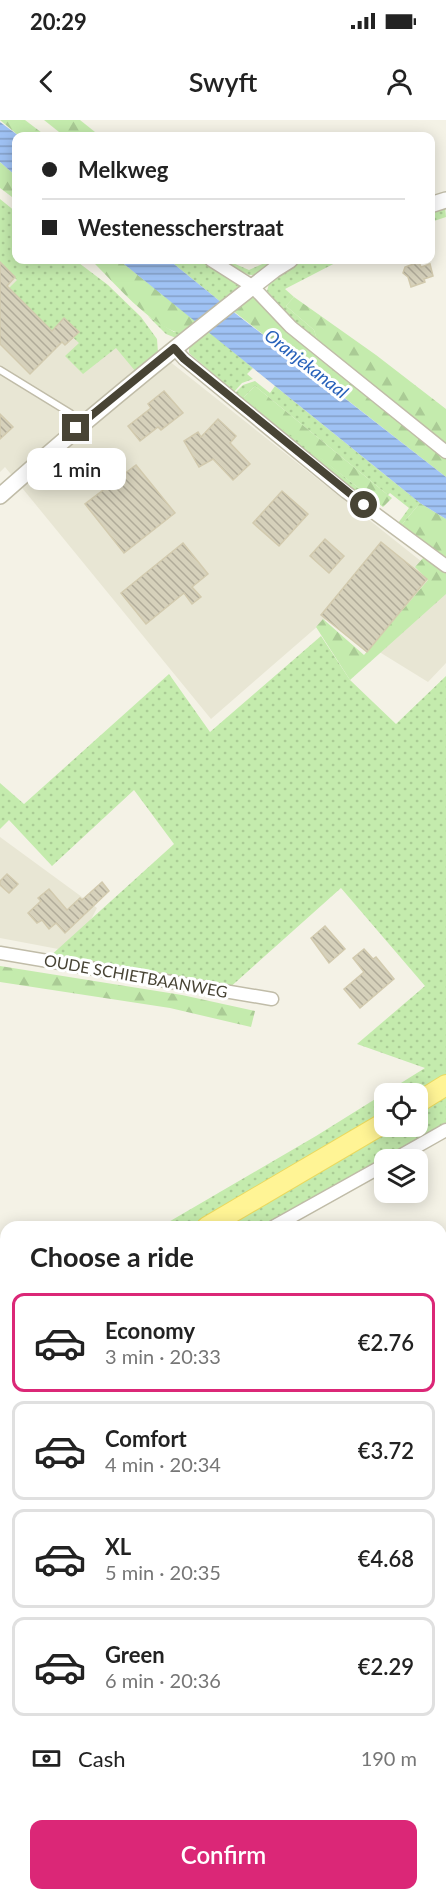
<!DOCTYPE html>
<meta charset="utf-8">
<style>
body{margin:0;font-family:Lato,sans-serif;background:#f6f6f6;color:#222;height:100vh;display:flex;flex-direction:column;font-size:22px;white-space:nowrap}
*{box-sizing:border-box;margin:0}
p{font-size:20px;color:#767676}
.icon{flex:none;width:33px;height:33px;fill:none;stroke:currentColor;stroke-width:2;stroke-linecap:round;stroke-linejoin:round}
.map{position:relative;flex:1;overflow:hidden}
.side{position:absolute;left:0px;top:1101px;width:447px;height:680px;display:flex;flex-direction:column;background:#fff;border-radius:18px 18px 0 0;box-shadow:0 3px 15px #0003}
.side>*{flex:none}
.top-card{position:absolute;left:12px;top:12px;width:423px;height:132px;border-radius:12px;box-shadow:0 3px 15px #0003;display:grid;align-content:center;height:132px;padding:0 30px;background:#fff}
.fabs{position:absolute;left:374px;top:963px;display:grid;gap:12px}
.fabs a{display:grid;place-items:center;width:54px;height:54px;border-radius:12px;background:#fff;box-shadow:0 3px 15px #0003;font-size:30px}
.end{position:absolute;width:27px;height:27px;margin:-14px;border:8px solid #484435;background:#fff;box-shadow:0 0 0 3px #fff}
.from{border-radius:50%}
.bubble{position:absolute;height:42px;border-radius:12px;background:#fff;box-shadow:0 3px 15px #0003;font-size:20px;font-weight:600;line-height:42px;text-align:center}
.top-card b{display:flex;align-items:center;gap:21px;height:57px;font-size:22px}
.top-card b+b{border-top:2px solid #e0e0e0}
.top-card i{width:15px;height:15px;background:#222}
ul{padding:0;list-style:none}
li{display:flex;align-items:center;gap:18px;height:99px;margin:0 12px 9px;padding:0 18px;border:3px solid #e0e0e0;border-radius:12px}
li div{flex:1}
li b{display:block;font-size:22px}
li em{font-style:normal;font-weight:600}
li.selected{border-color:#db2777}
li>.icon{width:54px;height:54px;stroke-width:1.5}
h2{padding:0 30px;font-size:27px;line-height:72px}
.pay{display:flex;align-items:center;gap:15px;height:66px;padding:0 30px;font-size:22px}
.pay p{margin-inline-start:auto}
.primary-button{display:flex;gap:12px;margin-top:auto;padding:12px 30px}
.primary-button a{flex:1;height:69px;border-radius:12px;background:#db2777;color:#fff;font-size:24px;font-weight:600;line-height:69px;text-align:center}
.status{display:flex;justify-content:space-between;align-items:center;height:42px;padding:0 30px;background:#fff;direction:ltr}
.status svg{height:16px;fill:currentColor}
header{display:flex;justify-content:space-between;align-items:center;height:78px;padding:0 30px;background:#fff;font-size:27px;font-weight:600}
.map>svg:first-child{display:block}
.residential{fill:#e8e6d4}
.green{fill:url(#green-dots)}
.forest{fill:url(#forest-firs)}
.water{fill:url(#water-rules)}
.building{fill:url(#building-back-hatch);stroke:#d2caae;stroke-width:1.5}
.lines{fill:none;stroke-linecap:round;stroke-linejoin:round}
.service-casing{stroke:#c0bca8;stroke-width:9}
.minor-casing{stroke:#c0bca8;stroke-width:15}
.tertiary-casing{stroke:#c0bca8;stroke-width:18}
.primary-casing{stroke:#ebd95e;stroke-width:22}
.service{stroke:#fff;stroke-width:6}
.minor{stroke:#fff;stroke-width:12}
.tertiary{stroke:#fff;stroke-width:15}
.primary{stroke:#fff495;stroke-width:20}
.route{stroke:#484435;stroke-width:8}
.labels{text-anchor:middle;stroke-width:6;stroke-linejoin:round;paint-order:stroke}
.street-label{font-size:16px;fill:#484435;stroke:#fff}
.water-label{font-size:18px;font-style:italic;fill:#2862ba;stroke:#fff}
</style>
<div class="status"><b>20:29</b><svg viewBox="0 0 49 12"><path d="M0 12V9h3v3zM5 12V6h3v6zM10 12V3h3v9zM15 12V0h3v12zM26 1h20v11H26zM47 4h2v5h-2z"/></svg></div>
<header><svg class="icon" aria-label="back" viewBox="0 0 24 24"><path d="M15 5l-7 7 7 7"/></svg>Swyft<svg class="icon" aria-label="person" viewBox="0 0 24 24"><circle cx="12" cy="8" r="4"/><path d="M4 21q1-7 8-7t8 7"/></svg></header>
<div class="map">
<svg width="446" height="1780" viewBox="0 0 446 1780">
<defs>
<pattern id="green-dots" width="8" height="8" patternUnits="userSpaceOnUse" patternTransform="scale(1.5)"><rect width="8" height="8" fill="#c4ebad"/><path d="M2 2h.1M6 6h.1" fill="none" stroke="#aacb95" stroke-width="1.8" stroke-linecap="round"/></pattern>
<pattern id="forest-firs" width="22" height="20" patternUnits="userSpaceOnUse" patternTransform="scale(1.5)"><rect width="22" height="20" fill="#c4ebad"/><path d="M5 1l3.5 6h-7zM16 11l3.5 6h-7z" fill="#aacb95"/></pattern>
<pattern id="water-rules" width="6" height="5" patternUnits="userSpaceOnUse" patternTransform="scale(1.5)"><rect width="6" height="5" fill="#9fc2f4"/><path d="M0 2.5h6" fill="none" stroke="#849fc6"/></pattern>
<pattern id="building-back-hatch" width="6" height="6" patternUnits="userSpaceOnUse" patternTransform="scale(1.5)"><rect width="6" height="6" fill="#d6d1bb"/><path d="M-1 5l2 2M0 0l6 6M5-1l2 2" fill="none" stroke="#b0ab99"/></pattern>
</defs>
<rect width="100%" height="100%" fill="#f4f2e6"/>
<path class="residential" d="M 0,106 L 16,140 L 42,140 L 446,461 L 446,543 L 428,562 L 326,499 L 211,599 L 5,347 L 0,352 Z
M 0,717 L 97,788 L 74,832 L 0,818 Z"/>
<path class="green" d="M 0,79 L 16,92 L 16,140 L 75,140 L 108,165 L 141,197 L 157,219 L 158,233 L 136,252 L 116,228 L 83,254 L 65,236 L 79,223 L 67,212 L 56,223 L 6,171 L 17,160 L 0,143 Z
M 445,86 L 446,97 L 431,102 L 430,90 Z
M 169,140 L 204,140 L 235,160 L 239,165 L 239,170 L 222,183 Z
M 218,140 L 226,140 L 249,150 L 271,140 L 276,140 L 254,155 L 249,155 Z
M 302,140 L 341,140 L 285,169 L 294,177 L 286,186 L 314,210 L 319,225 L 303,212 L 267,171 L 270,160 Z
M 148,196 L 174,212 L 186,211 L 176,218 L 166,214 Z
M 207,210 L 253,248 L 247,254 L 253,259 L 242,263 L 234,272 L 189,233 L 189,225 Z
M 255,261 L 270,273 L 275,266 L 420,383 L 399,408 L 396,406 L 409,388 L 390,373 L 388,375 L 255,266 L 244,277 L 380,385 L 376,391 L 235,273 L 243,265 Z
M 321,516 L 350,560 L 396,604 L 446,556 L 446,955 L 417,973 L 384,974 L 384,994 L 193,1107 L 160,1107 L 316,1016 L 425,948 L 357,924 L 425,866 L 341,768 L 227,870 L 48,838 L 174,724 L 134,670 L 52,746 L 9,700 L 0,709 L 0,663 L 24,684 L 169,554 L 210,612 Z
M 446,976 L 446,1006 L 388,1039 L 384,1040 L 268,1107 L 225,1107 L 394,1007 L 417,1006 L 417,993 Z"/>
<path class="forest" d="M 0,0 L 25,0 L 46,16 L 19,16 Z
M 44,0 L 80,0 L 100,16 L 64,16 Z
M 0,42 L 16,56 L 16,80 L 0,68 Z
M 91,140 L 119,140 L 197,202 L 186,211 L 184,210 L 180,213 C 151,207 113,161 91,140 Z
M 252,175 L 255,176 L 446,335 L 446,357 L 232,190 Z
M 294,177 L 376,235 L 446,289 L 446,326 L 319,226 L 314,210 L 286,186 Z
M 255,266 L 388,375 L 392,378 L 383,387 L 243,278 Z
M 420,383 L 446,399 L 446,441 L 399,408 Z
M 425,436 L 446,450 L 446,474 L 350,560 L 316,507 L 323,499 L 364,535 L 428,460 L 415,447 Z
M 0,846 L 182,875 L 255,891 L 251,907 L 170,888 L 0,862 Z"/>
<path class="water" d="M 0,2 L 19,16 L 16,16 L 16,56 L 0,42 Z
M 119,140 L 169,140 L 222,183 L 446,357 L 446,399 L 420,383 Z"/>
<path class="building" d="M 0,142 L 15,157 L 7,166 L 52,211 L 64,198 L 79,212 L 65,225 L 62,222 L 30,254 L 0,224 Z
M 419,142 L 421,147 L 430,144 L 433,156 L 424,159 L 425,162 L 411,167 L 408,157 L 403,153 L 405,147 Z
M 164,271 L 183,293 L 161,310 L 158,307 L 140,321 L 128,306 L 151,288 L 148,284 Z
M 0,294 L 13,307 L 0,319 Z
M 218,299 L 236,316 L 230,323 L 250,344 L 233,360 L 213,339 L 199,347 L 184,321 L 198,312 L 201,317 Z
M 136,345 L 175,393 L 124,433 L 85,384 Z
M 282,371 L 308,394 L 279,426 L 253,403 Z
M 325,419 L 344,436 L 329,453 L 310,436 Z
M 381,422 L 427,459 L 367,532 L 321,495 Z
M 183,423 L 208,454 L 192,467 L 201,477 L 192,484 L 184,473 L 146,504 L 121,473 Z
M 7,754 L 18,764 L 9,773 L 0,765 L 0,761 Z
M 102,762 L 109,771 L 65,813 L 56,803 L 49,809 L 42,800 L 37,803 L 28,793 L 41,781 L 38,778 L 49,769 L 67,790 L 80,778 L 82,780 Z
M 325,806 L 345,829 L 329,843 L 311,818 Z
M 364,829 L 373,839 L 376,837 L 394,859 L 360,888 L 344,869 L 364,852 L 353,838 Z"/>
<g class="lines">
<defs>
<path id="service" d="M 0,250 L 70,293 L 80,304"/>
<path id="minor" d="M 211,140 L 252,166 L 291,207 L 446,332
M 174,228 L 184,239 L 346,372 L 446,446
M 0,833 L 272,879
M 393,1040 L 446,1010
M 273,1107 L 384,1045
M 0,1258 L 6,1254"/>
<path id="tertiary" d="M 430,85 L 446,80
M 0,376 C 89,297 180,223 274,150 L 290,140"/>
<path id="primary" d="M 417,983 L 446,965
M 207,1107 L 384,1003
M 0,1221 L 6,1218"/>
</defs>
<use href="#service" class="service-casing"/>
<use href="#minor" class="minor-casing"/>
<use href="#tertiary" class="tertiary-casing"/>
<use href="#primary" class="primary-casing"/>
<use href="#service" class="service"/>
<use href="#minor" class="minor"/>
<use href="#tertiary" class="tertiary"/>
<use href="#primary" class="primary"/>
</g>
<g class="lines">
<path class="route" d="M 76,308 L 174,228 L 184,239 L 364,385"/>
</g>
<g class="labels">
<g class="street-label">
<text transform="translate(136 856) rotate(10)" y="6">OUDE SCHIETBAANWEG</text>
</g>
<g class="water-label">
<text transform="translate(306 244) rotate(38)" y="6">Oranjekanaal</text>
</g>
</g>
</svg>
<div class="fabs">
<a><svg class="icon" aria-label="locate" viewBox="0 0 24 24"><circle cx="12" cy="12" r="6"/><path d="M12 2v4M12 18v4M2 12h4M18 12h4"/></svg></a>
<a><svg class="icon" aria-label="layers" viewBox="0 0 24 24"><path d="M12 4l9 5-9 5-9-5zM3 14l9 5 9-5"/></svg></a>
</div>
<i class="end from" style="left:364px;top:385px"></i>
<i class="end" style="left:76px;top:308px"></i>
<div class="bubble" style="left:27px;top:328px;width:99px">1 min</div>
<div class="top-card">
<b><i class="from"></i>Melkweg</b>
<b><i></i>Westenesscherstraat</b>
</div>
<section class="side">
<h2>Choose a ride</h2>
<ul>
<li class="selected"><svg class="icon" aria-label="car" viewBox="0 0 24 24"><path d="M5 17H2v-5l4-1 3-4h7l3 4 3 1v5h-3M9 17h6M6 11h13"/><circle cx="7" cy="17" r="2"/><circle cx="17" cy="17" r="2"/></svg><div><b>Economy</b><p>3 min · 20:33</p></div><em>€2.76</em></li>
<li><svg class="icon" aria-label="car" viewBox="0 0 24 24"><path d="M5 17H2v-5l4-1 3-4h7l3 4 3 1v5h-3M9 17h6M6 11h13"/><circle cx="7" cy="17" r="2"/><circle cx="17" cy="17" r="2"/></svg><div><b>Comfort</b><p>4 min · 20:34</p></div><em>€3.72</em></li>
<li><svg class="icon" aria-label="car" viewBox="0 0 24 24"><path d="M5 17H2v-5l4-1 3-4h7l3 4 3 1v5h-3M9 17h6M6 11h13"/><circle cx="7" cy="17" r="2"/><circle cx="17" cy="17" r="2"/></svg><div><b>XL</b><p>5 min · 20:35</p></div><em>€4.68</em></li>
<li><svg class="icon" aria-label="car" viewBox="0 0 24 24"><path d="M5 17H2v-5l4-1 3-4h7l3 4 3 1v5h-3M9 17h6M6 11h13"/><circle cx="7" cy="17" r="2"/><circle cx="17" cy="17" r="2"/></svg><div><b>Green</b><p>6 min · 20:36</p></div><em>€2.29</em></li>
</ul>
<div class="pay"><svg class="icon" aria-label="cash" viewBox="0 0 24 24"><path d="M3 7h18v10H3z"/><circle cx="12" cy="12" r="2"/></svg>Cash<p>190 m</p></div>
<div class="primary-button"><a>Confirm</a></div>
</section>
</div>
